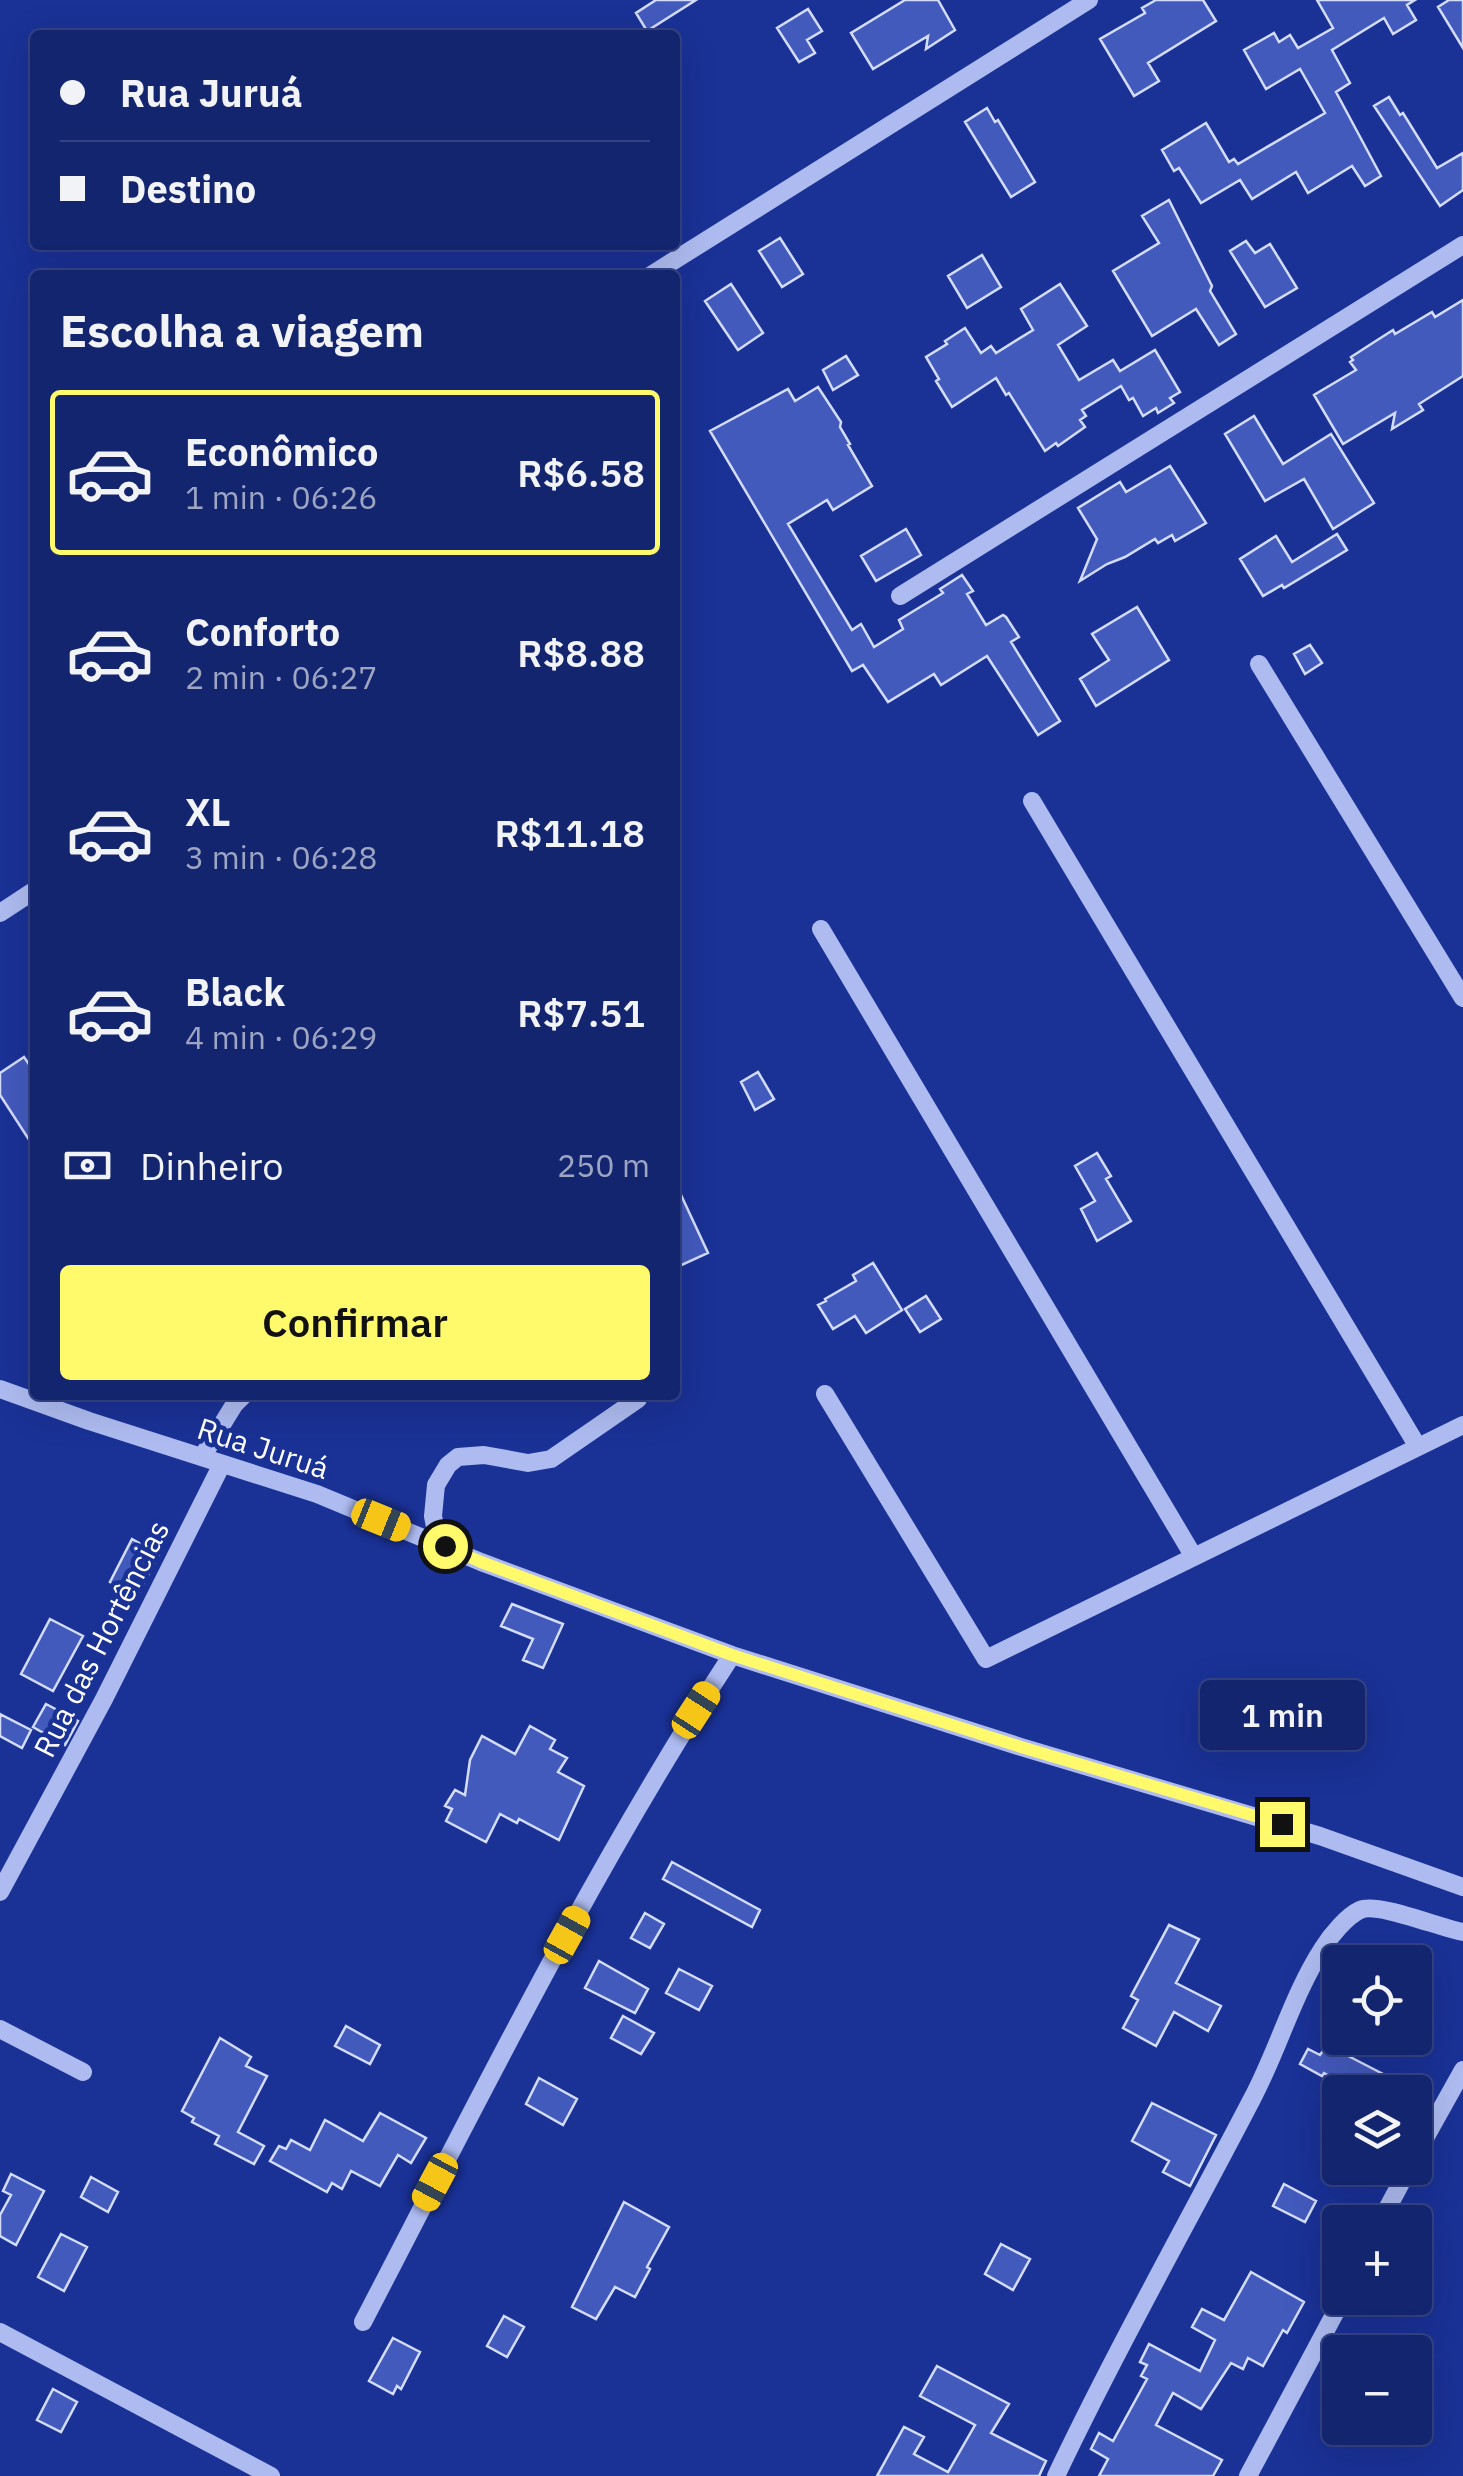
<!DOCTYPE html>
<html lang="pt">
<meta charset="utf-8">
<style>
body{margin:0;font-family:"IBM Plex Sans",sans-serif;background:#213178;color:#f1f3f6;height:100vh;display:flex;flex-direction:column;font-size:38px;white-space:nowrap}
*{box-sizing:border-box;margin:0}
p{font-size:32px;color:#9da5c3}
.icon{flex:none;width:55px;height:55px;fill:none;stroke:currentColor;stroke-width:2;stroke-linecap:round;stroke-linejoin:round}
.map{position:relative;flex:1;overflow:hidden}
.drawer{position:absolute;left:30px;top:270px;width:650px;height:1130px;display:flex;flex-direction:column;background:#142570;border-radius:10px;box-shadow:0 10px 40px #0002,0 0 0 2px #334283}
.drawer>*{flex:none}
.guide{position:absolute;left:30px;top:30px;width:650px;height:220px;border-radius:10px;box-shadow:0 10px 40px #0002,0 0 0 2px #334283;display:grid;align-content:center;height:220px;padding:0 30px;background:#142570}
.tools{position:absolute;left:1322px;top:1945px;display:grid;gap:20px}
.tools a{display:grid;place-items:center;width:110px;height:110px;border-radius:10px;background:#142570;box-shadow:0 10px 40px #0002,0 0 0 2px #334283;font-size:50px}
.end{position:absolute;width:45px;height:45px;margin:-22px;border:12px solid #fff96c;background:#111;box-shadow:0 0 0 5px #111}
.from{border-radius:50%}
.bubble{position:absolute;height:70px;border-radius:10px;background:#142570;box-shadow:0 10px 40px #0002,0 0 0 2px #334283;font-size:32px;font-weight:600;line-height:70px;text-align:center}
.car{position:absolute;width:30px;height:60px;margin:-30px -15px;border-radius:12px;box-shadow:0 0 8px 2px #0007;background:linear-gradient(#f5c518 24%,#345 0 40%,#f5c518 0 76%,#345 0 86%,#f5c518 0)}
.guide b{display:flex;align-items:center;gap:35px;height:95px;font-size:38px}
.guide b+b{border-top:2px solid #334283}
.guide i{width:25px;height:25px;background:#f1f3f6}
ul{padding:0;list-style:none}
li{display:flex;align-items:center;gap:30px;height:165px;margin:0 20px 15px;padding:0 10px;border:5px solid transparent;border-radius:10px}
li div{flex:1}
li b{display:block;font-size:38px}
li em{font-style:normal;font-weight:600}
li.current{border-color:#fff96c}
li>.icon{width:90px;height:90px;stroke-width:1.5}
h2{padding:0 30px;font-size:45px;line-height:120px}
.pay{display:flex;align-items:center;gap:25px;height:110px;padding:0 30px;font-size:38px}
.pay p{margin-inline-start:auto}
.button{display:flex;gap:20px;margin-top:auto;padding:20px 30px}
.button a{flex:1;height:115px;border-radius:10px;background:#fff96c;color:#111;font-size:40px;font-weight:600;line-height:115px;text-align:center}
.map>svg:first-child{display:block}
.building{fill:#435abd;stroke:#d4dcfb;stroke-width:2.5}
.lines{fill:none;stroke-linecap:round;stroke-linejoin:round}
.minor{stroke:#adbbf0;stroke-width:18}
.route{stroke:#fff96c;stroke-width:12}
.labels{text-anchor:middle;stroke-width:9;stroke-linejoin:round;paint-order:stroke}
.street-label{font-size:30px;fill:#fff;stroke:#1a3196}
</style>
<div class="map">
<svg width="1463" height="2476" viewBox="0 0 1463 2476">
<rect width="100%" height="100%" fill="#1a3196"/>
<path class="building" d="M 656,0 L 696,0 L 647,31 L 636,13 Z
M 905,0 L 938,0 L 955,30 L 926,49 L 928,36 L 873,69 L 851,33 Z
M 1156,0 L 1203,0 L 1216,21 L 1148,63 L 1159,81 L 1134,96 L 1100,39 L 1145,13 L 1142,8 Z
M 1317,0 L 1415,0 L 1407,5 L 1416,20 L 1393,34 L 1384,18 L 1332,50 L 1350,83 L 1336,92 L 1381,176 L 1365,186 L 1352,166 L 1308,193 L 1296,172 L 1252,199 L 1240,180 L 1201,203 L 1179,168 L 1174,171 L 1162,150 L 1206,123 L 1229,162 L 1234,159 L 1238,164 L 1325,113 L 1300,69 L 1266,89 L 1244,50 L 1274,33 L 1279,42 L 1290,35 L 1298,48 L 1333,28 Z
M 1449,0 L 1463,0 L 1463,48 L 1438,7 Z
M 808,9 L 822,31 L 807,40 L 815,53 L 799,62 L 777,28 Z
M 1389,97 L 1400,115 L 1403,113 L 1437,168 L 1463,153 L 1463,190 L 1440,206 L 1374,106 Z
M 987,108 L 995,122 L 998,120 L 1035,182 L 1011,197 L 965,122 Z
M 1169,200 L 1212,286 L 1210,291 L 1236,334 L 1219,345 L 1196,309 L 1152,336 L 1113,271 L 1159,243 L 1142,216 Z
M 780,238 L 803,274 L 782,287 L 759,251 Z
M 1246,241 L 1255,253 L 1270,244 L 1297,288 L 1265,307 L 1230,251 Z
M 982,255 L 1001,287 L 967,308 L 948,276 Z
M 731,284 L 763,333 L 738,350 L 705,301 Z
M 1060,284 L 1087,326 L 1058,345 L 1079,380 L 1113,360 L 1120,371 L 1155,350 L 1180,392 L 1170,398 L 1174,403 L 1158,413 L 1156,408 L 1143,416 L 1133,398 L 1129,400 L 1121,386 L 1082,410 L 1086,416 L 1080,420 L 1085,427 L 1058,446 L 1056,443 L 1045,451 L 1009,393 L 1006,395 L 996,378 L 952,407 L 936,381 L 939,379 L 926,357 L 947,344 L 945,341 L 965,328 L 981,353 L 991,346 L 996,353 L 1033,330 L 1021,309 Z
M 1463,300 L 1463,376 L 1419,404 L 1423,410 L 1392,429 L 1395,413 L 1343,444 L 1314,395 L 1356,370 L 1350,362 L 1353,360 L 1351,357 L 1368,346 L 1393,330 L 1395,334 L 1432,312 L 1435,317 Z
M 846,356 L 858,375 L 833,390 L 823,370 Z
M 818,387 L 841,422 L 840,427 L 850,444 L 848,445 L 872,486 L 833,510 L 827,500 L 788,524 L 852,630 L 861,624 L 874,647 L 903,629 L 899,620 L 943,593 L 940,589 L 962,575 L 973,591 L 967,594 L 986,625 L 1003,615 L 1006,617 L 1019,637 L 1011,642 L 1060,721 L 1038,735 L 987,656 L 941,685 L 934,674 L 888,702 L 863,665 L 852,671 L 710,431 L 788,389 L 795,401 Z
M 1254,416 L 1283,464 L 1331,434 L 1374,503 L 1333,529 L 1304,479 L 1265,501 L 1225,434 Z
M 1170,466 L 1206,523 L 1175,541 L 1172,535 L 1158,543 L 1155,539 L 1125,557 L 1107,564 L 1080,581 L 1097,539 L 1078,508 L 1120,482 L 1126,492 Z
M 906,529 L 921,555 L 876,581 L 861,556 Z
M 1337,534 L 1347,550 L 1284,588 L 1282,585 L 1263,596 L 1240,559 L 1276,536 L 1292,562 Z
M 1137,607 L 1169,660 L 1096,706 L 1080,679 L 1109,660 L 1092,634 Z
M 1310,645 L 1322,663 L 1305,674 L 1294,654 Z
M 24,1057 L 35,1073 L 35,1149 L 0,1095 L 0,1073 Z
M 758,1072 L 774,1099 L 755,1110 L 741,1082 Z
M 1097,1153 L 1111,1176 L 1106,1179 L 1131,1221 L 1097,1241 L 1081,1209 L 1095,1201 L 1075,1166 Z
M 675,1182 L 708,1253 L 675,1268 Z
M 873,1263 L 902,1310 L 866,1333 L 855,1316 L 833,1329 L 818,1305 L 826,1301 L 825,1299 L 856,1281 L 853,1275 Z
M 926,1296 L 941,1319 L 920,1332 L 905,1309 Z
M 132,1539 L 159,1554 L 137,1596 L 110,1582 Z
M 512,1604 L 563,1624 L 543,1668 L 523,1660 L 533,1639 L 501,1626 Z
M 50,1619 L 83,1636 L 53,1691 L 21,1674 Z
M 46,1704 L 78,1721 L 65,1745 L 33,1727 Z
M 0,1714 L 31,1730 L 22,1748 L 0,1736 Z
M 530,1726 L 555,1740 L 550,1749 L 567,1758 L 558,1772 L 584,1786 L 559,1840 L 519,1819 L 517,1823 L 500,1814 L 486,1842 L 446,1821 L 452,1809 L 445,1806 L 455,1790 L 465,1795 L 470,1760 L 482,1736 L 515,1754 Z
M 672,1862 L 760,1910 L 752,1927 L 663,1879 Z
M 645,1913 L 664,1924 L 650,1948 L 631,1938 Z
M 1169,1925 L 1199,1939 L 1176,1983 L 1221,2006 L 1208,2031 L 1174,2012 L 1156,2046 L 1123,2028 L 1138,2000 L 1131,1996 Z
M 599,1961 L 648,1989 L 635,2013 L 585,1988 Z
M 679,1969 L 712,1986 L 699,2010 L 666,1993 Z
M 623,2016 L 654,2033 L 641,2054 L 611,2038 Z
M 346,2026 L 380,2045 L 370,2064 L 335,2046 Z
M 220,2038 L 251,2057 L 246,2066 L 267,2076 L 238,2132 L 264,2146 L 254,2164 L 215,2144 L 219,2136 L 192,2122 L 194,2118 L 182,2111 Z
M 1327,2045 L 1383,2074 L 1373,2092 L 1362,2092 L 1324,2073 L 1322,2076 L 1300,2064 L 1308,2049 L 1320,2055 Z
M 539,2078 L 577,2099 L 563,2125 L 526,2104 Z
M 1152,2103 L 1216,2135 L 1190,2186 L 1163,2172 L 1169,2161 L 1132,2141 Z
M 380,2113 L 426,2138 L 411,2163 L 398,2155 L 380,2186 L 351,2171 L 342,2189 L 332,2183 L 327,2192 L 270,2161 L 279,2146 L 286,2149 L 291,2140 L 310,2150 L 325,2120 L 363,2141 Z
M 11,2174 L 44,2191 L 16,2245 L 0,2236 L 0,2215 L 11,2195 L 3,2191 Z
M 91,2177 L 118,2192 L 108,2212 L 81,2197 Z
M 1284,2184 L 1316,2201 L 1305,2222 L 1273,2206 Z
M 624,2202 L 669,2227 L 647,2267 L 650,2269 L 635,2297 L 615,2287 L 596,2319 L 572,2307 Z
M 61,2234 L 87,2247 L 64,2291 L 38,2277 Z
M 1001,2244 L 1030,2259 L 1013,2290 L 985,2274 Z
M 1251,2272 L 1304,2302 L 1287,2333 L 1283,2330 L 1263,2366 L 1248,2358 L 1243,2369 L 1231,2363 L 1201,2409 L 1173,2393 L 1156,2425 L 1222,2460 L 1213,2476 L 1099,2476 L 1108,2459 L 1091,2449 L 1099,2433 L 1113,2441 L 1147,2379 L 1141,2376 L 1147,2365 L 1140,2362 L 1149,2344 L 1200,2371 L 1215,2340 L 1192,2327 L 1202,2309 L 1224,2320 Z
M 504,2316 L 524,2327 L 507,2357 L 487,2346 Z
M 393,2338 L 420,2352 L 401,2389 L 397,2386 L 393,2394 L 369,2381 Z
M 937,2366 L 1009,2404 L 991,2433 L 1046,2461 L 1039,2476 L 877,2476 L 904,2427 L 924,2437 L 914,2454 L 948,2472 L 975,2425 L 920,2396 Z
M 53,2389 L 77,2402 L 61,2432 L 37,2420 Z"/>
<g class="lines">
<path class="minor" d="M 651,275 L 1089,0
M 900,596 L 1463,245
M 1259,664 L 1463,998
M 1032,801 L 1418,1447
M 0,913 L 35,890
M 821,929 L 1194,1557
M 0,1389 L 89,1421 L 317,1494 L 481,1562 L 732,1655 L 1021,1747 L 1320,1836 L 1463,1887
M 825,1394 L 986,1659 L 1463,1425
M 202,1457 L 234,1405 L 244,1395
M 445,1547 L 436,1532 L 433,1516 L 436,1485 L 448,1465 L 458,1457 L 484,1455 L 528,1463 L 551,1459 L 638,1399
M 0,1892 L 104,1699 L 222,1464
M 0,2029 L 83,2072
M 1415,2156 L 1463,2070
M 1380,2222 L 1409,2168
M 363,2322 C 480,2097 593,1868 732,1655
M 0,2332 L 271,2476
M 1056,2476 C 1117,2348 1187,2224 1252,2099 C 1278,2050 1293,1994 1323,1948 C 1331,1935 1347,1916 1360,1910 C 1378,1902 1440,1928 1463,1932
M 1248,2476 L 1343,2298"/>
</g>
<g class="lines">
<path class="route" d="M 445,1546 L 481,1562 L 732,1655 L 1021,1747 L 1282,1824"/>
</g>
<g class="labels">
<g class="street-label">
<text transform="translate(263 1449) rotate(18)" y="10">Rua Juruá</text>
<text transform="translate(102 1639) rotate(-63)" y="10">Rua das Hortências</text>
</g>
</g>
</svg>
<div class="tools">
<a><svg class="icon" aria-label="locate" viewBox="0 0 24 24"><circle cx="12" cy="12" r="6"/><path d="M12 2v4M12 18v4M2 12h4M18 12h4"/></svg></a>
<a><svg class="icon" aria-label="layers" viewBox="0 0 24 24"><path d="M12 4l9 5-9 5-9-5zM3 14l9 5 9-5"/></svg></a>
<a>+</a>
<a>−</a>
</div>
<i class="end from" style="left:445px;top:1546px"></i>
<i class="end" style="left:1282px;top:1824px"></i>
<div class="bubble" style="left:1200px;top:1680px;width:165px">1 min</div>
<i class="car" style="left:381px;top:1520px;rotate:112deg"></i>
<i class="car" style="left:696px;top:1710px;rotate:33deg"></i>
<i class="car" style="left:567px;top:1935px;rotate:29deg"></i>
<i class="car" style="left:435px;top:2182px;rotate:208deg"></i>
<div class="guide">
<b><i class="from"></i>Rua Juruá</b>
<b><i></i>Destino</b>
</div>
<section class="drawer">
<h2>Escolha a viagem</h2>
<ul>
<li class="current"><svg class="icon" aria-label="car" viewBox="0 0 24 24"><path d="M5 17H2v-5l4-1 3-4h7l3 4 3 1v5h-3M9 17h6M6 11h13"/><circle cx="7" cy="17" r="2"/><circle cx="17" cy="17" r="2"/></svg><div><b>Econômico</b><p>1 min · 06:26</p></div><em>R$6.58</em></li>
<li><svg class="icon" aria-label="car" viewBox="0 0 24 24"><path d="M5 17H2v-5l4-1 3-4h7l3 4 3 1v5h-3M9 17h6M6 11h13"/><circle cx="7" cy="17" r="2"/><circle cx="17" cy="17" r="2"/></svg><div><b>Conforto</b><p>2 min · 06:27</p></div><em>R$8.88</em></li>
<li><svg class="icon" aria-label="car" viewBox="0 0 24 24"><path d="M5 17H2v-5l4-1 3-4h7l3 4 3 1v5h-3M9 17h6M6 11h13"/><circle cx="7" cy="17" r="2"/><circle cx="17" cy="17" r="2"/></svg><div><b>XL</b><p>3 min · 06:28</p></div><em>R$11.18</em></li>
<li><svg class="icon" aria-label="car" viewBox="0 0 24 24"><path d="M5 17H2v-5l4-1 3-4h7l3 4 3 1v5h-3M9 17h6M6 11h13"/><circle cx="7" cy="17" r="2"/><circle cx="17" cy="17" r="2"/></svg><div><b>Black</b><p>4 min · 06:29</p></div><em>R$7.51</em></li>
</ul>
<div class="pay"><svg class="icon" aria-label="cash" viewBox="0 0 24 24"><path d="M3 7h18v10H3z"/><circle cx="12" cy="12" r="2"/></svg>Dinheiro<p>250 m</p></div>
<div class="button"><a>Confirmar</a></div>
</section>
</div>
